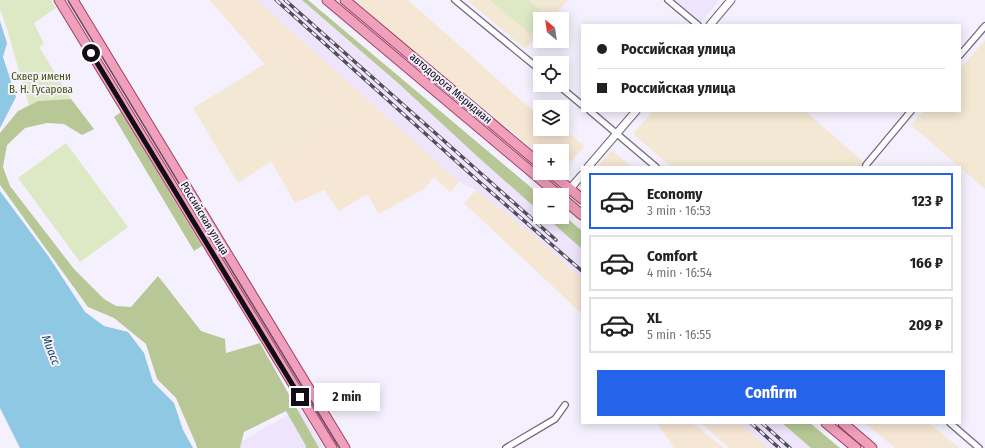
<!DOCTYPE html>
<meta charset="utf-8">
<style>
body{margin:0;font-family:"Fira Sans Condensed",sans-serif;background:#f2f2f2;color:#222;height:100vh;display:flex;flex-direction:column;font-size:15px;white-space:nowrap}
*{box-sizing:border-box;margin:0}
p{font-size:13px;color:#767676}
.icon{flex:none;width:22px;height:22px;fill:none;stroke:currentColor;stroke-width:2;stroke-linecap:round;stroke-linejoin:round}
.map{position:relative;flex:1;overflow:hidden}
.drawer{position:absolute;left:581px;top:166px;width:380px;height:258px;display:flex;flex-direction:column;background:#fff;border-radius:0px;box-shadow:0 2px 10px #0003}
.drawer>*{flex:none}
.guide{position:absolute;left:581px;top:24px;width:380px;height:88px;border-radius:0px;box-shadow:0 2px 10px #0003;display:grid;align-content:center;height:88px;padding:0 16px;background:#fff}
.needle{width:26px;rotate:331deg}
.fabs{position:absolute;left:533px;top:12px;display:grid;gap:8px}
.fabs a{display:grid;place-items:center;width:36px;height:36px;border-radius:0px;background:#fff;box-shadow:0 2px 10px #0003;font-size:20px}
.end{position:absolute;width:18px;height:18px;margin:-9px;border:5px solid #120d17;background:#fff;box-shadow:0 0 0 2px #fff}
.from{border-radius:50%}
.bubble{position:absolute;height:28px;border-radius:0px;background:#fff;box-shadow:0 2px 10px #0003;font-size:13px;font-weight:700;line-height:28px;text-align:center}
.guide b{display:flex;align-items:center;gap:14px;height:38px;font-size:15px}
.guide b+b{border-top:1px solid #e0e0e0}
.guide i{width:10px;height:10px;background:#222}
ul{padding:7px 0 0;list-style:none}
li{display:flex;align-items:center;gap:12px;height:56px;margin:0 8px 6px;padding:0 8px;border:2px solid #e0e0e0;border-radius:0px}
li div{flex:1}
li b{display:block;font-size:15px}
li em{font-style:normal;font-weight:700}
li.selected{border-color:#2563eb}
li>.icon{width:36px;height:36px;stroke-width:1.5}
.button{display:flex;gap:8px;margin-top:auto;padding:8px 16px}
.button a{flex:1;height:46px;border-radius:0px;background:#2563eb;color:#fff;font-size:16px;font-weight:700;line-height:46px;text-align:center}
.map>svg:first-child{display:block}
.built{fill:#eee4fb}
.industrial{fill:#f6e6d4}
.education{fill:#f2e8d3}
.green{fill:#dde9c5}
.forest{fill:#b7c896}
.water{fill:#8fc8e2}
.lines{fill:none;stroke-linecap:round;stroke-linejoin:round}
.minor-casing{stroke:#736782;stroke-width:8}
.tertiary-casing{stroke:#736782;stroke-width:9}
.primary-casing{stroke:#9c4364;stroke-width:11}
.minor{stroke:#fff;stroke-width:5.5}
.tertiary{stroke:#fff;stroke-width:7}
.primary{stroke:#f1a0bb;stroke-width:9}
.tram{stroke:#524d57;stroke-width:1}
.rail-casing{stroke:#524d57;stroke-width:3.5}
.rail{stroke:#f5f0fd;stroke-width:2;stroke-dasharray:6;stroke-linecap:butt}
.route{stroke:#120d17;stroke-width:5}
.labels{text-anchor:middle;stroke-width:4;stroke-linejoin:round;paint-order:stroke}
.park-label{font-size:11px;fill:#435506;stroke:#f5f0fd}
.street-label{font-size:11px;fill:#120d17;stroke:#f5f0fd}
.water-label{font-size:12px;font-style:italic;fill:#144557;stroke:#f5f0fd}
</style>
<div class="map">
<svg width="985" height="448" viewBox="0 0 985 448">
<rect width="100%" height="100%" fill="#f5f0fd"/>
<path class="built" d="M 257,0 L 304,0 L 540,211 L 540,217 L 546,217 L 582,249 L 582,279 L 532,234 L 476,190 L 459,182 Z
M 675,0 L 717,0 L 719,1 L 701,22 Z
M 300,408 L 324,448 L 230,448 Z
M 739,423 L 782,423 L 811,448 L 768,448 Z"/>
<path class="industrial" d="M 210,0 L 257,0 L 459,182 L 450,192 L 434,177 L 424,189 L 379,214 L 367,194 L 339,211 L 324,190 L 295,203 L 271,161 L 342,115 L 283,58 L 265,64 Z
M 355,0 L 408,0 L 540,117 L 540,129 L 562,129 L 562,127 L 584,146 L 562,172 L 562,151 L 540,151 L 540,155 L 400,40 Z
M 612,150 L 632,167 L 597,167 Z
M 476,190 L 532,234 L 582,279 L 582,314 L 464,203 Z
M 657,423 L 692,423 L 724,448 L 674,448 Z
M 701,423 L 739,423 L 768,448 L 729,448 Z
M 865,423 L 929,423 L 959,448 L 895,448 Z"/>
<path class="education" d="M 467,0 L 568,0 L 552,19 L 540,19 L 540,32 L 525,49 Z
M 985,40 L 985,189 L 911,125 L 924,111 L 960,111 L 960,69 Z
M 283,58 L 342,115 L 238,183 L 193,108 L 265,64 Z
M 653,111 L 805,111 L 869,167 L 672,167 L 633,134 Z"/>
<path class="green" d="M 0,0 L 51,0 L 56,8 L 34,23 L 44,44 L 39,47 L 71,99 L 38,101 L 29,105 L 7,29 L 0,9 Z
M 490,0 L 528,0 L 546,15 L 543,19 L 540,19 L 540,22 L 530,34 Z
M 66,143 L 128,227 L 80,262 L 18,178 Z"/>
<path class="forest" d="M 302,0 L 308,0 L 540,195 L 540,212 L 478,157 L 399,84 Z
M 71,99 L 94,129 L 82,135 L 64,124 L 47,123 L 25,128 L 7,145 L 3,167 L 10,186 L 74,269 L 104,299 L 116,306 L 131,307 L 158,276 L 201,331 L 225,339 L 226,353 L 260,343 L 319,448 L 306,448 L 306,446 L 286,411 L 244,432 L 240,448 L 197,448 L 196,444 L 176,398 L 157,379 L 146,344 L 114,318 L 88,307 L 0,185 L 0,133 L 18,111 L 38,101 Z
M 121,112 L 202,246 L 194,251 L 114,117 Z
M 562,214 L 582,231 L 582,249 L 546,217 L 562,217 Z
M 782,423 L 810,423 L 840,448 L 811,448 Z"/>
<path class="water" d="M 0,21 L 7,43 L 3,57 L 16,97 L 0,128 Z
M 0,191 L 49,257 L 85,312 L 104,326 L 128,332 L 144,353 L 153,382 L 174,403 L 183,430 L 193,448 L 20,448 L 0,408 Z"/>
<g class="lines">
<defs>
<path id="minor" d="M 455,0 L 540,70
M 668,0 L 698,25
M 960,55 L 985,26
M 558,85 L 582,105
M 590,111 L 656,167
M 866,165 L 911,111
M 950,423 L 979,448
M 506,448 L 555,419 L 565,405"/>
<path id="tertiary" d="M 710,25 L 731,0
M 588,167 L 636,111
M 562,198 L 582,175"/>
<path id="primary" d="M 59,0 L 332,448
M 73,0 L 345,448
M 327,0 L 559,195
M 345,0 L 540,164
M 551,173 L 582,199
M 562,198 L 582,215
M 826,423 L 856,448
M 843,423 L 872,448"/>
</defs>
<use href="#minor" class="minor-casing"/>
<use href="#tertiary" class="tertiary-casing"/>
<use href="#primary" class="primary-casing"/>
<use href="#minor" class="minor"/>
<use href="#tertiary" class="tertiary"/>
<use href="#primary" class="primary"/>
<path class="tram" d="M 68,0 L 340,448"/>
<defs>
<path id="rail" d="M 276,0 L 476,179 L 582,271
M 285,0 L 556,240
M 751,423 L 779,448
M 762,423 L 790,448"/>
</defs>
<use href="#rail" class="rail-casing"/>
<use href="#rail" class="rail"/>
</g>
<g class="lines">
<path class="route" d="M 91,53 L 300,397"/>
</g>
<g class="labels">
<g class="park-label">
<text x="41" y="80">Сквер имени<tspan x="41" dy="13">В. Н. Гусарова</tspan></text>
</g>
<g class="street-label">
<text transform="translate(451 88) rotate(40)" y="4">автодорога Меридиан</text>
<text transform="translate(205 218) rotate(59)" y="4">Российская улица</text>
</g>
<g class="water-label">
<text transform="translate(51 350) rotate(69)" y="4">Миасс</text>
</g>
</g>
</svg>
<div class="fabs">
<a><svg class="needle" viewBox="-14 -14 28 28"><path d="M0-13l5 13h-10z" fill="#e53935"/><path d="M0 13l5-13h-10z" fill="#767676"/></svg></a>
<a><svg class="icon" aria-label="locate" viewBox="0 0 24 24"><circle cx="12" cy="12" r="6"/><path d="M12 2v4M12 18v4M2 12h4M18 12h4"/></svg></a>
<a><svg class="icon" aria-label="layers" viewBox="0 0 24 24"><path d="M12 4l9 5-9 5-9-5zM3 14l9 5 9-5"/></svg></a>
<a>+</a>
<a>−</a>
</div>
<i class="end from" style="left:91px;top:53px"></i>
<i class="end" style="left:300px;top:397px"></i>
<div class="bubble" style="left:314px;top:383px;width:66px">2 min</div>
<div class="guide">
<b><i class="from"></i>Российская улица</b>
<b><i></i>Российская улица</b>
</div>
<section class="drawer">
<ul>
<li class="selected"><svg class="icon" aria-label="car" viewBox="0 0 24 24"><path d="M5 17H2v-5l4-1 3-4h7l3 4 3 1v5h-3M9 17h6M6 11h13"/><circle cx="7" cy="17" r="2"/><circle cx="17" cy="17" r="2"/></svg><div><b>Economy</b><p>3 min · 16:53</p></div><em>123 ₽</em></li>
<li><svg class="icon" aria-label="car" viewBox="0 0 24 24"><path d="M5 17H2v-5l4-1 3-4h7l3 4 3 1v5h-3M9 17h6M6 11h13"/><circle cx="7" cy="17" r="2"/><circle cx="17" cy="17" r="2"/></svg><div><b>Comfort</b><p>4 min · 16:54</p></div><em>166 ₽</em></li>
<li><svg class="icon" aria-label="car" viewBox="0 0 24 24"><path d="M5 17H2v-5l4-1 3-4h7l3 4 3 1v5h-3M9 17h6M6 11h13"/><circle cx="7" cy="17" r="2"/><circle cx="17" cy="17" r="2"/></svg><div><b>XL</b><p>5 min · 16:55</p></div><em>209 ₽</em></li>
</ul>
<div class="button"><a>Confirm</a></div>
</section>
</div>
